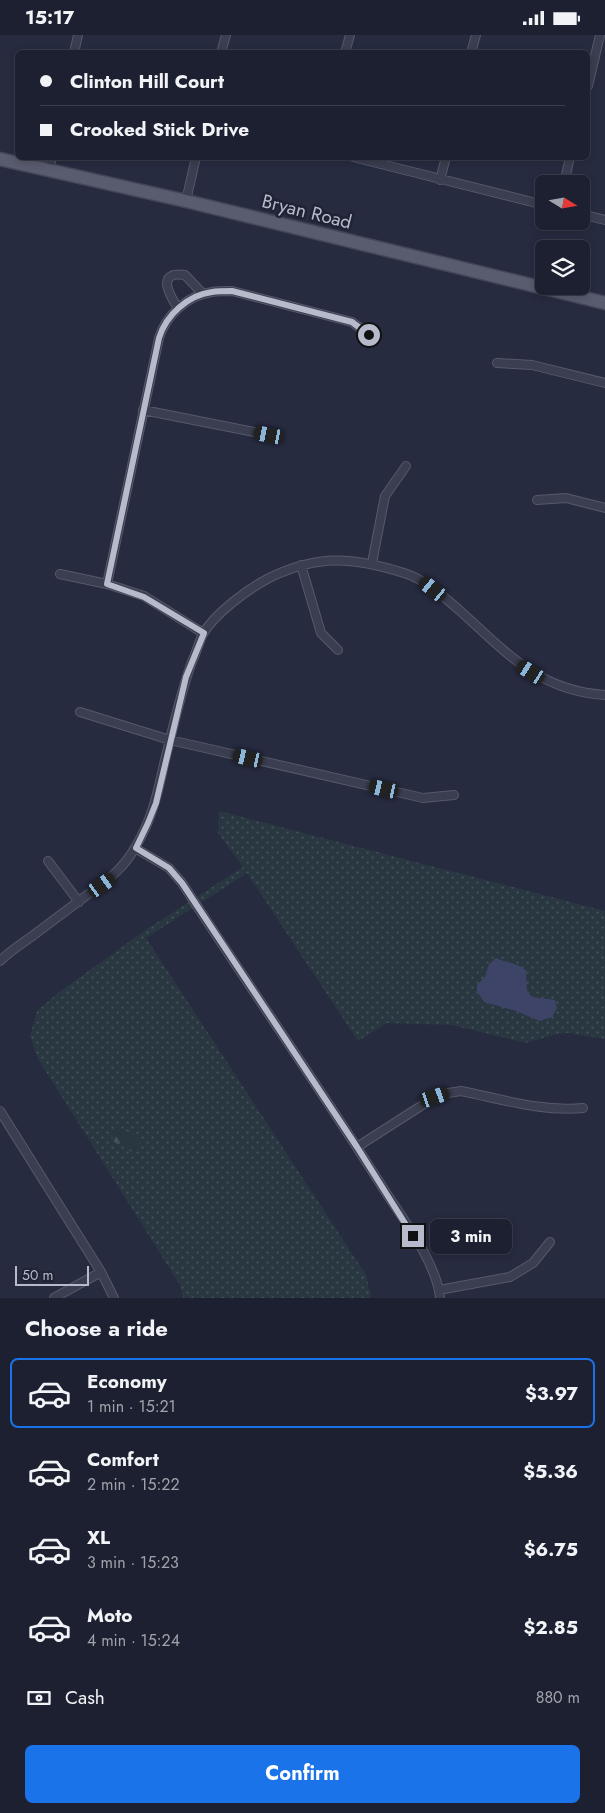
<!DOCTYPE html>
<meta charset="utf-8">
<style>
body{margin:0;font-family:Jost,sans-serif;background:#252838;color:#f1f3f6;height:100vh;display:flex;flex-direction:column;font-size:19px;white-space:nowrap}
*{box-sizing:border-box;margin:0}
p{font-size:16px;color:#a0a3ab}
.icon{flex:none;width:28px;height:28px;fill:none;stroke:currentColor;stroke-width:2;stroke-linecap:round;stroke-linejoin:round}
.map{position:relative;height:1263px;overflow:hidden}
.sheet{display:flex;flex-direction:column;background:#1d2030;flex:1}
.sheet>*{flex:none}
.banner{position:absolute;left:15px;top:15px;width:575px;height:110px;border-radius:8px;box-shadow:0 2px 8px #0003,0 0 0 1px #3b3e4c;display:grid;align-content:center;height:110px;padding:0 25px;background:#1d2030}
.needle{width:32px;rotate:101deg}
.fabs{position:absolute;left:535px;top:140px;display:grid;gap:10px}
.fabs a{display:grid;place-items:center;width:55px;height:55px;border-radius:8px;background:#1d2030;box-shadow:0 2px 8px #0003,0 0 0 1px #3b3e4c;font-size:25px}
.scale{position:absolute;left:15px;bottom:12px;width:74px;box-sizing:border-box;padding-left:5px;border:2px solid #b7baca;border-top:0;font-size:14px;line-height:18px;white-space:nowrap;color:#b7baca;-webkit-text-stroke:4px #202335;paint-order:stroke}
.end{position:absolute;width:22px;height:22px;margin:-11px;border:6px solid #b7baca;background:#111;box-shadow:0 0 0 2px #111}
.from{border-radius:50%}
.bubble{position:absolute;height:35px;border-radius:8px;background:#1d2030;box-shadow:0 2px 8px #0003,0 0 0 1px #3b3e4c;font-size:16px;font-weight:700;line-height:35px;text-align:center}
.car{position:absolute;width:15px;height:30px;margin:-15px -8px;border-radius:6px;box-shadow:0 0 4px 1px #0007;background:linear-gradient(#222 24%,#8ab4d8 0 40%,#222 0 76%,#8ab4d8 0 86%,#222 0)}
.banner b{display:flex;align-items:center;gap:18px;height:48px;font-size:19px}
.banner b+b{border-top:1px solid #3b3e4c}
.banner i{width:12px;height:12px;background:#f1f3f6}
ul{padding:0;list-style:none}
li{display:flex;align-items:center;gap:15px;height:70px;margin:0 10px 8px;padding:0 15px;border:2px solid transparent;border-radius:8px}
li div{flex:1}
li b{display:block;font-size:19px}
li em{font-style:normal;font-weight:700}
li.selected{border-color:#1a73e8}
li>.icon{width:45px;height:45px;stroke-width:1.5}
h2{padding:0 25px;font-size:22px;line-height:60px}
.pay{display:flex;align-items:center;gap:12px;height:55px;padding:0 25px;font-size:19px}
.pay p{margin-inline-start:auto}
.cta{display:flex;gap:10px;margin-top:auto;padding:10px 25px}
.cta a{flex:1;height:58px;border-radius:8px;background:#1a73e8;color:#fff;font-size:20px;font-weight:700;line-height:58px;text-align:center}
.status{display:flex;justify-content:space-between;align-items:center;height:35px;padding:0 25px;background:#1d2030;direction:ltr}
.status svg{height:14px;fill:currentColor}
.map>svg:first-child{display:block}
.grass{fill:url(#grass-dots)}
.forest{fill:url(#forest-firs)}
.water{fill:#3d4468}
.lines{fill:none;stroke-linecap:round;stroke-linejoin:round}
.minor-casing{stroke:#56596a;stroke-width:10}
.primary-casing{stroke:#444759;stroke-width:15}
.minor{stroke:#3b3e50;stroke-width:8}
.primary{stroke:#595c6f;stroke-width:12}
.route{stroke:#b7baca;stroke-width:6}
.labels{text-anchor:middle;stroke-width:5;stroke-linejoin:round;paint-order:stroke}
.street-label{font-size:19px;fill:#b7baca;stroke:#202335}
</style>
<div class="status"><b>15:17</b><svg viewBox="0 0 49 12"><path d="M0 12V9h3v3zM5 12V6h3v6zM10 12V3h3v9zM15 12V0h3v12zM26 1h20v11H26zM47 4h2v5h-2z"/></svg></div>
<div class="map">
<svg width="605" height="1263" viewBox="0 0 605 1263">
<defs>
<pattern id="grass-dots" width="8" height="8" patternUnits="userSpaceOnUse" patternTransform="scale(1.25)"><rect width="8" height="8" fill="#293741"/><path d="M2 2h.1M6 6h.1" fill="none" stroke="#46525b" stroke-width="1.8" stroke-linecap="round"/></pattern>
<pattern id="forest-firs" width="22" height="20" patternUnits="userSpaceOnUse" patternTransform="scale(1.25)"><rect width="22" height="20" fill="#293741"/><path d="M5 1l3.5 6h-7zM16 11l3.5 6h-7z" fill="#46525b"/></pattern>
</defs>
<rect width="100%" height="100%" fill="#272b40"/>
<path class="grass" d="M 219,776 L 605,876 L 605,1004 L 568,998 L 556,999 L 526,1008 L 452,990 L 387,988 L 358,1006 L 247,838 L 146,903 L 366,1240 L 371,1263 L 183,1263 L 180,1250 L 38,1024 L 30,1001 L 37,976 L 58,958 L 144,896 L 243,832 L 218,798 Z"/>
<path class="forest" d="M 117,1093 C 129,1093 138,1099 141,1111 L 138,1117 L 132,1117 L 114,1107 L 111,1098 Z"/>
<path class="water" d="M 496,923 C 506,928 517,928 526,935 L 527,956 L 532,962 L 555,965 L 557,973 L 552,982 L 540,986 L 516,976 L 484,967 L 477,956 L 477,950 L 485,942 L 489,929 Z"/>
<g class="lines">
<defs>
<path id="minor" d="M 74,18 L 78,0
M 221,18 L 226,0
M 345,18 L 350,0
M 471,18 L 476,0
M 588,51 L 600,0
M 353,122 L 544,170
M 49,134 L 52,122
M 440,145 L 446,122
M 564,149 L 570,122
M 186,166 L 196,122
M 581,179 L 605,185
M 178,273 C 170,261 155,236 185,240 L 203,259
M 497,328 L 532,330 L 605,348
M 143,375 L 269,400
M 537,465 L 566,463 L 605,473
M 372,528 L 385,461 L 406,431
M 301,530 L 321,598 L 338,615
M 60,539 L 107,549 L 144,561 L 203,598
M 107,549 L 159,303 C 166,280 188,260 212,257 C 218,256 225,256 232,256 L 352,287 L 369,300
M 80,677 L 170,705 L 423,763 L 454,760
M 135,813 L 169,833 L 182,848 C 248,950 318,1050 383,1153 C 402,1183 437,1228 440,1263
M 48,826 L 79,867
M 0,926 C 9,917 21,909 31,902 C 51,887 71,872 91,857 C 110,843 124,833 136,811 C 151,786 158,758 164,729 C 173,694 180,658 193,624 C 197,616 199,607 203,599 C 215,578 248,554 269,543 C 318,519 353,522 404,538 C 424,544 442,560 458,574 C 505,616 538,656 605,660
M 0,1076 L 101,1237 L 114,1263
M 357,1112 L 435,1062 L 448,1058 L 461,1056 C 501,1064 542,1077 583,1073
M 439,1255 L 510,1242 L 533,1228 L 550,1207
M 54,1263 L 101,1237"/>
<path id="primary" d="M 0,124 L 186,166 L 605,268"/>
</defs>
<use href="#minor" class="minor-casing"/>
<use href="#primary" class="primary-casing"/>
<use href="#minor" class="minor"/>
<use href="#primary" class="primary"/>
</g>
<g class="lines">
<path class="route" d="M 369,300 L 352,287 L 232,256 C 225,256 218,256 212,257 C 188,260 166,280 159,303 L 107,549 L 144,562 L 204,598 L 186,642 L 156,768 L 148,788 L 136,813 L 169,833 L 182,848 L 357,1112 L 413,1201"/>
</g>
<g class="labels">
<g class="street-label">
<text transform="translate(307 176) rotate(14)" y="7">Bryan Road</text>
</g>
</g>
</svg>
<div class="fabs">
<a><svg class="needle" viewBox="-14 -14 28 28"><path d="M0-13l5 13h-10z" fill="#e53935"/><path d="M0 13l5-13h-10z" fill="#a0a3ab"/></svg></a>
<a><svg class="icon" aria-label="layers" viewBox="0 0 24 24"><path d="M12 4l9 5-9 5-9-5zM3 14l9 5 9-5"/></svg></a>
</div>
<div class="scale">50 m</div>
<i class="end from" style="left:369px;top:300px"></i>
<i class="end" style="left:413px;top:1201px"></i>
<div class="bubble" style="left:430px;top:1184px;width:82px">3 min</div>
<i class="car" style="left:269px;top:400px;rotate:281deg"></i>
<i class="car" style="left:433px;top:554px;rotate:309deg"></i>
<i class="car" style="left:531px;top:637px;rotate:302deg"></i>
<i class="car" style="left:248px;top:723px;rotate:283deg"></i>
<i class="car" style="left:384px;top:754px;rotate:283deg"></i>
<i class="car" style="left:102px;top:850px;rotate:55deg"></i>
<i class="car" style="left:435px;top:1062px;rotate:71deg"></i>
<div class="banner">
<b><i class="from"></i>Clinton Hill Court</b>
<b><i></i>Crooked Stick Drive</b>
</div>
</div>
<section class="sheet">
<h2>Choose a ride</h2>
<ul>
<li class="selected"><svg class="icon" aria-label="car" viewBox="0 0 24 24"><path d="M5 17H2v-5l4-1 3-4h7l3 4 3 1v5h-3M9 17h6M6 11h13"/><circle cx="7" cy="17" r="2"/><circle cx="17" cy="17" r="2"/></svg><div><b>Economy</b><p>1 min · 15:21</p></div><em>$3.97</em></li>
<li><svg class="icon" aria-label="car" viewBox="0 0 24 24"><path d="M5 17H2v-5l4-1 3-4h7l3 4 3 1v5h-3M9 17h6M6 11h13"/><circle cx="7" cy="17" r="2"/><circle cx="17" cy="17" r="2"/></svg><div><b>Comfort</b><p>2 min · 15:22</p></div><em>$5.36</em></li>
<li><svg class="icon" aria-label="car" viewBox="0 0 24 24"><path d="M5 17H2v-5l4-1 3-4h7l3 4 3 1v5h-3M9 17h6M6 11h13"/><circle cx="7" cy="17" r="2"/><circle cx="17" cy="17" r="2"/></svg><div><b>XL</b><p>3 min · 15:23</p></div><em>$6.75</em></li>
<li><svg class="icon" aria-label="car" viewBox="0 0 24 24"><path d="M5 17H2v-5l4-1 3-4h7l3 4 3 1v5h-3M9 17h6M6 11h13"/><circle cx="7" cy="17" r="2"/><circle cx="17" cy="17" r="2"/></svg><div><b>Moto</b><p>4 min · 15:24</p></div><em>$2.85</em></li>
</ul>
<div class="pay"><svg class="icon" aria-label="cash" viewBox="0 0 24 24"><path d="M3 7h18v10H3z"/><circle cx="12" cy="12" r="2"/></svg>Cash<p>880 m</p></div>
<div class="cta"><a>Confirm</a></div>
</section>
